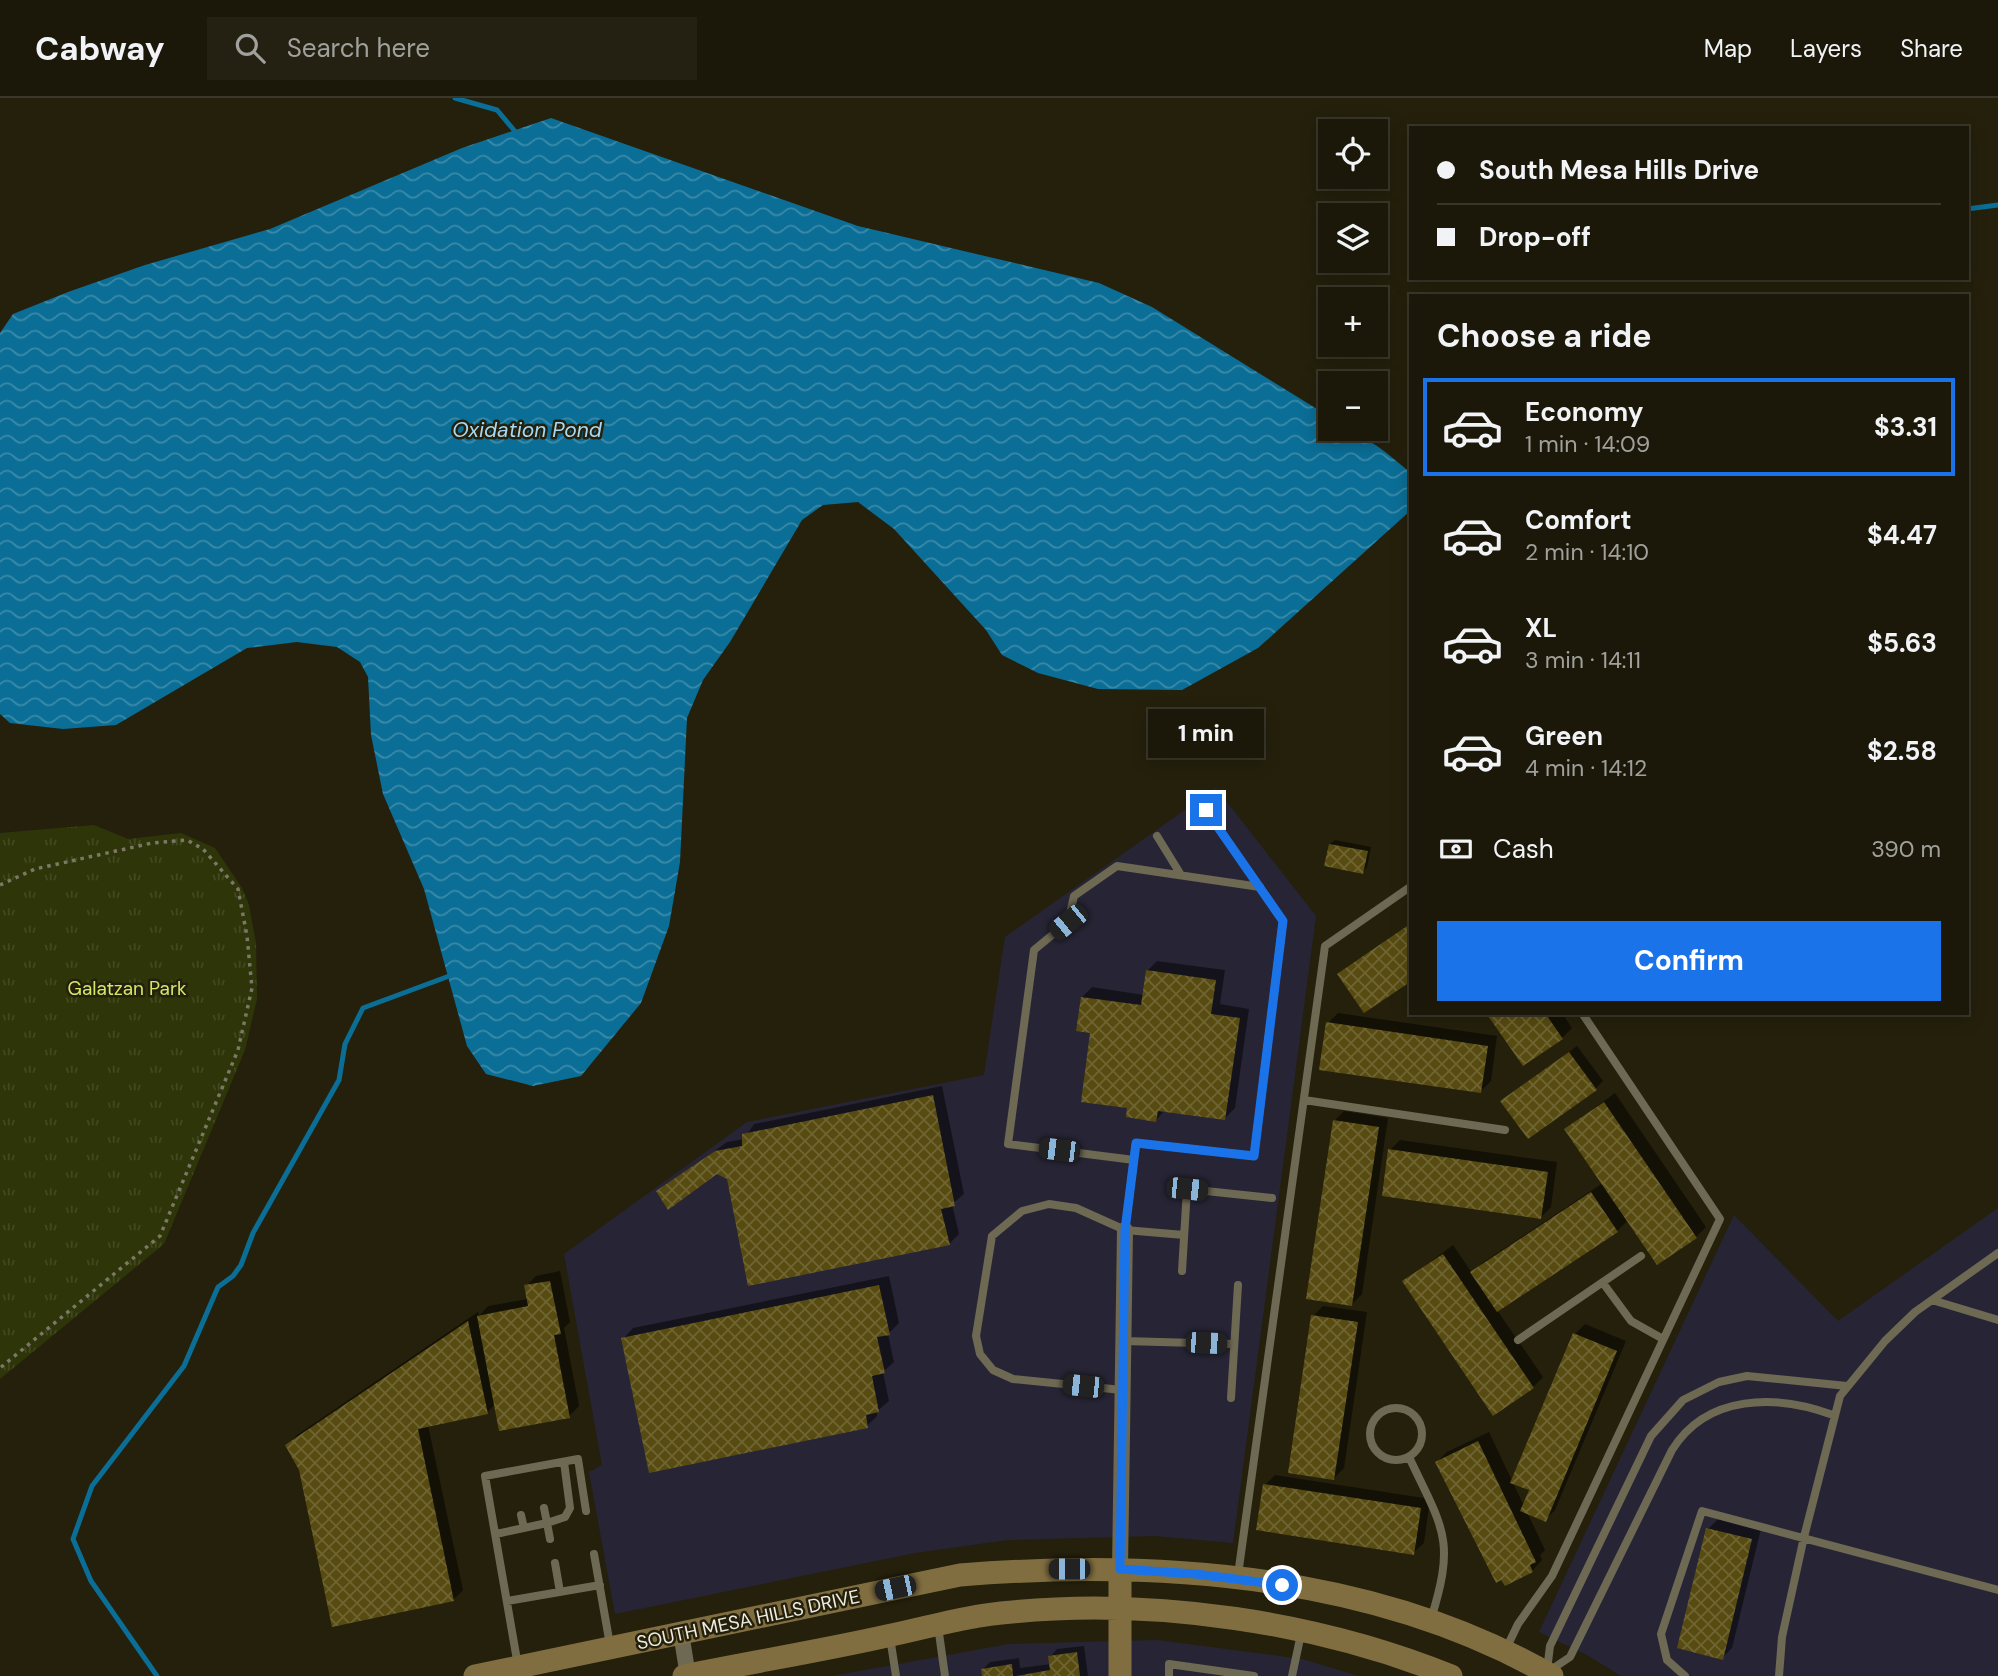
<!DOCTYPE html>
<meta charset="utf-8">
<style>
body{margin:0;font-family:"DM Sans",sans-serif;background:#242112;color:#f1f3f6;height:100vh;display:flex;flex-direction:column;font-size:26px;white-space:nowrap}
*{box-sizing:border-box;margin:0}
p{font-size:23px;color:#a0a09c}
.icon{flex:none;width:38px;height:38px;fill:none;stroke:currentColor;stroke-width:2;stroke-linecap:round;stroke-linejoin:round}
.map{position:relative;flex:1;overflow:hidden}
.panel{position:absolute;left:1409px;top:196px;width:560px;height:721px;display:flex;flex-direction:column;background:#1b1809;border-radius:0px;box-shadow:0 4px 18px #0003,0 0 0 2px #39372a}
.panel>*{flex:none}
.top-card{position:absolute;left:1409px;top:28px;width:560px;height:154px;border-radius:0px;box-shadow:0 4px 18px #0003,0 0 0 2px #39372a;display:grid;align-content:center;height:154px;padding:0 28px;background:#1b1809}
.controls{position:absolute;left:1318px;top:21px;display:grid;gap:14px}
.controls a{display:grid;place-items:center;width:70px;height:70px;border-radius:0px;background:#1b1809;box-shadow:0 4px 18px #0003,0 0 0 2px #39372a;font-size:35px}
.end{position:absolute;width:32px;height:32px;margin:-16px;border:9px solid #1a73e8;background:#fff;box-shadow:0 0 0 4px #fff}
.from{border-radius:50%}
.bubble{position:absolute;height:49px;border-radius:0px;background:#1b1809;box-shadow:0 4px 18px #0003,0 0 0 2px #39372a;font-size:23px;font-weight:700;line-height:49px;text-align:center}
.car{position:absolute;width:21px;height:42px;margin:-21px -10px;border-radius:9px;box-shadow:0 0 5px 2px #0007;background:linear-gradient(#222 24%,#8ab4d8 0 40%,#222 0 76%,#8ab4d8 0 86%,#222 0)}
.top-card b{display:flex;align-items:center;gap:24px;height:66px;font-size:26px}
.top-card b+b{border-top:2px solid #39372a}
.top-card i{width:18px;height:18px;background:#f1f3f6}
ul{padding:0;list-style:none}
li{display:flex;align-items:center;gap:21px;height:98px;margin:0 14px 10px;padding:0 14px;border:4px solid transparent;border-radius:0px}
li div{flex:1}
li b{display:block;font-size:26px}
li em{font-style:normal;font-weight:700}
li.active{border-color:#1a73e8}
li>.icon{width:63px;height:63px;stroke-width:1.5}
h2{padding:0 28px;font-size:32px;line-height:84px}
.pay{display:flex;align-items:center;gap:18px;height:77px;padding:0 28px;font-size:26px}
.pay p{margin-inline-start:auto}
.action{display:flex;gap:14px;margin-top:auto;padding:14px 28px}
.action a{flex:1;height:80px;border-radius:0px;background:#1a73e8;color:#fff;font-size:28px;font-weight:700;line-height:80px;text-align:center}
header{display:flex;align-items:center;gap:42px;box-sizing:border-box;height:98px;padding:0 35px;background:#1b1809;border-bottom:2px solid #39372a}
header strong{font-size:33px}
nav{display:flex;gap:38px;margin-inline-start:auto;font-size:24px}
.search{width:490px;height:63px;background:#242112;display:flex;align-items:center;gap:18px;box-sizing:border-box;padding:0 24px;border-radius:0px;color:#a0a09c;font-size:26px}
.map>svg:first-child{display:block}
.commercial{fill:#272535}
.park{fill:url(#park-tufts)}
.water{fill:url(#water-waves)}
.shadow{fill:#0007}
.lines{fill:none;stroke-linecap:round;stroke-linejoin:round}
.stream{stroke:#0b6e96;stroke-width:5}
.building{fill:url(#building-cross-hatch)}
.path{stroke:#7c7868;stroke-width:3.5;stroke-dasharray:3.5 5;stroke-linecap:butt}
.lane{stroke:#6e6953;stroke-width:8}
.street{stroke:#6e6953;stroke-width:16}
.secondary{stroke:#816e40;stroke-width:23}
.route{stroke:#1a73e8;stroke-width:9}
.labels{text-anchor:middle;stroke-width:5;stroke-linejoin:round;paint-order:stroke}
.park-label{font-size:19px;fill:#d2e967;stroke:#24200c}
.street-label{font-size:19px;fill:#eeebdf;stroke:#24200c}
.water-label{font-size:21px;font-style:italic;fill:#a8d9f4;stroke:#24200c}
</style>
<header>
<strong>Cabway</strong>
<div class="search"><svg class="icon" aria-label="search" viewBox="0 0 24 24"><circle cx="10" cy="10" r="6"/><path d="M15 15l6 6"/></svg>Search here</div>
<nav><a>Map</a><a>Layers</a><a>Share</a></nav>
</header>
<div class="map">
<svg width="1998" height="1578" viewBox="0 0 1998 1578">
<defs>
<pattern id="park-tufts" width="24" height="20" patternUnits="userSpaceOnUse" patternTransform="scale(1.75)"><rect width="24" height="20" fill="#2e3508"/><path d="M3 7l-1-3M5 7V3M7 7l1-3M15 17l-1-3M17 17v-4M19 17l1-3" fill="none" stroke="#424920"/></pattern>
<pattern id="water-waves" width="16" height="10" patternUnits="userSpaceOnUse" patternTransform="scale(1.75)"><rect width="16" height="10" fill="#0b6e96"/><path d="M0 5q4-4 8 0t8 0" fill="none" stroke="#3b8aa9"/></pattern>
<pattern id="building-cross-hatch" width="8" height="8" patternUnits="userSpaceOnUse" patternTransform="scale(1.75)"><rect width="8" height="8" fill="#574b11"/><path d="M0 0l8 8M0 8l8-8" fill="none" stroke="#6f6533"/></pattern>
</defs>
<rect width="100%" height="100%" fill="#24200c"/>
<path class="commercial" d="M 1216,690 L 1316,818 L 1233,1445 L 1156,1438 L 1008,1442 L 915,1455 L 615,1516 L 589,1374 L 602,1367 L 564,1156 L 747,1024 L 984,977 L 1005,839 Z
M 1998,1110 L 1998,1578 L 1621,1578 L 1587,1557 L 1539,1534 L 1734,1117 L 1838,1223 Z
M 1157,1542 L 1302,1561 L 1359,1578 L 832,1578 L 1009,1546 Z"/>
<path class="park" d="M 94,727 L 128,741 L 181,735 L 215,750 L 242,790 L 249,807 L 256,845 L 257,901 L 245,952 L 164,1146 L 0,1281 L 0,735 Z"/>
<path class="water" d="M 551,20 L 858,128 L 1099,185 L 1152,209 L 1330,319 L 1330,331 C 1362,331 1386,355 1410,374 L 1410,413 L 1258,550 L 1182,592 L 1098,591 L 1038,575 L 1002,557 L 986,532 L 894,431 L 858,404 L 823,407 L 802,422 L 730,544 L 703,582 L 687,620 L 680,764 L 669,828 L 641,905 L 581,978 L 533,988 L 486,976 L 467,948 L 424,791 L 383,696 L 371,637 L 368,579 L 360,564 L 337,549 L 297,544 L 247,550 L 116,627 L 63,631 L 10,625 L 0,616 L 0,235 L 13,216 L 68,194 L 145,167 L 270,131 L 462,50 Z"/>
<path class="shadow" d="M 1335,742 L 1371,749 L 1367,769 L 1363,774 L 1330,746 Z
M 1410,826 L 1410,882 L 1365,913 L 1340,876 Z
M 1157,863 L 1225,872 L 1220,906 L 1249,911 L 1235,1010 L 1225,1020 L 1165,1012 L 1156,1022 L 1129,1009 L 1092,933 L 1082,899 L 1092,889 L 1144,897 L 1147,873 Z
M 1338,915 L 1497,938 L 1491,983 L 1481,993 L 1328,925 Z
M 1488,915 L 1562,915 L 1572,930 L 1562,940 Z
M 1577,948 L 1603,983 L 1596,990 L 1503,1003 Z
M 942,988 L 964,1096 L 952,1106 L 959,1136 L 949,1146 L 728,1080 L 717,1073 L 658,1094 L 727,1044 L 744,1041 L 754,1026 Z
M 1615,995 L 1706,1129 L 1696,1139 L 1628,1122 L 1617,1133 L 1497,1212 L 1543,1279 L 1533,1289 L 1404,1184 L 1453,1147 L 1472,1175 L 1482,1165 L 1603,1085 L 1566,1031 Z
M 1344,1013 L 1388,1020 L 1362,1196 L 1352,1206 L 1334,1023 Z
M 1400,1042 L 1557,1064 L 1551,1109 L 1541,1119 L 1390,1052 Z
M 560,1173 L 570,1224 L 564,1230 L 579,1308 L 569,1318 L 495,1306 L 487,1315 L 428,1327 L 463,1492 L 453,1502 L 301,1372 L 287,1347 L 297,1337 L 478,1214 L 479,1218 L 488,1208 L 528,1201 L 526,1188 L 536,1178 Z
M 889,1178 L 899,1225 L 888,1236 L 894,1264 L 883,1274 L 889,1303 L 877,1313 L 877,1318 L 867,1328 L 623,1241 L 633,1230 Z
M 1323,1208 L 1367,1214 L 1344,1370 L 1333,1381 L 1313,1218 Z
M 1585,1226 L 1626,1243 L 1555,1412 L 1545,1422 L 1527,1414 L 1545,1452 L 1540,1457 L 1542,1462 L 1532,1473 L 1505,1486 L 1437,1364 L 1447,1354 L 1489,1334 L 1524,1408 L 1575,1236 Z
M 1275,1377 L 1430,1401 L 1424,1445 L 1413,1455 L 1265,1387 Z
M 1718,1421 L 1761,1431 L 1732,1550 L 1722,1560 L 1708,1431 Z
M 1084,1548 L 1088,1578 L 984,1578 L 983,1571 L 990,1564 L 1019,1560 L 1020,1570 L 1051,1566 L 1050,1559 L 1057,1551 Z"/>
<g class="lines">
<path class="stream" d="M 455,0 L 497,12 L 519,38
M 1967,111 L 1998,107
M 157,1578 L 91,1483 L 73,1441 L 92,1388 L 184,1268 L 218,1189 L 233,1178 L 241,1167 L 253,1135 L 339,982 L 345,946 L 363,910 L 452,877 L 453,873"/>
</g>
<path class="building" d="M 1329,746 L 1368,753 L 1363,776 L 1324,768 Z
M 1407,828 L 1410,833 L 1410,884 L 1364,915 L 1337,876 Z
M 1146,872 L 1216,882 L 1211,916 L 1240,920 L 1225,1022 L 1158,1013 L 1156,1024 L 1126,1019 L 1127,1010 L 1081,1004 L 1090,935 L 1076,933 L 1081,899 L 1141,907 Z
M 1486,915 L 1545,915 L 1563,941 L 1523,968 Z
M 1326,924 L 1488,948 L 1481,995 L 1319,972 Z
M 1569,954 L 1597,992 L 1528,1041 L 1500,1003 Z
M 933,997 L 955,1108 L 941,1111 L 950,1147 L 748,1188 L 727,1081 L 717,1076 L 668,1112 L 656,1093 L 715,1053 L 742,1048 L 742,1036 Z
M 1604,1004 L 1697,1140 L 1657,1167 L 1564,1031 Z
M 1333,1022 L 1379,1029 L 1352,1208 L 1306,1201 Z
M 1388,1051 L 1548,1074 L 1541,1121 L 1382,1098 Z
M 1591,1094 L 1618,1134 L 1497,1214 L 1470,1174 Z
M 1443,1156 L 1534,1290 L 1493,1318 L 1402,1183 Z
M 550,1183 L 561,1236 L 554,1237 L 570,1320 L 499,1333 L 477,1218 L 528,1208 L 524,1187 Z
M 879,1187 L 890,1237 L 877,1239 L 885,1275 L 872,1278 L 879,1314 L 866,1317 L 868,1330 L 649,1375 L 621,1240 Z
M 1311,1217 L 1358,1224 L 1334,1382 L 1288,1375 Z
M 468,1223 L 488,1316 L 418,1331 L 454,1503 L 332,1529 L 299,1372 L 285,1347 Z
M 1573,1235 L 1617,1253 L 1546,1424 L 1520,1413 L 1529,1392 L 1510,1385 Z
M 1478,1343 L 1536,1464 L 1530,1467 L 1533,1474 L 1505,1488 L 1501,1482 L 1496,1485 L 1435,1364 Z
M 1263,1386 L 1421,1410 L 1414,1457 L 1256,1432 Z
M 1706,1430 L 1752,1441 L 1723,1562 L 1677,1550 Z
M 1077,1554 L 1080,1578 L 1016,1578 L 1050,1572 L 1048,1558 Z
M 1012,1566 L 1013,1578 L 982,1578 L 981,1571 Z"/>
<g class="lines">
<path class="path" d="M 0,787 L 35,771 L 152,745 L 187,742 L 203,751 L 238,791 L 247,838 L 252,890 L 238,952 L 160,1138 L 0,1270"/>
<path class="lane" d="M 1157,738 L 1181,777
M 1304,1002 L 1505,1032
M 1134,1062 L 1008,1046 L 1034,852 L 1068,824 L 1074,798 L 1117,768 L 1260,789
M 1125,1132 L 1136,1045 L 1254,1058 L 1283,823 L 1206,712
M 1182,1173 L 1187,1091 L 1272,1100
M 1603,1185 L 1631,1223 L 1663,1241
M 1932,1202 L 1998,1222
M 1518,1242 L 1641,1158
M 1123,1243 L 1234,1246
M 1122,1292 L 1013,1281 L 993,1272 L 980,1256 L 976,1238 L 992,1138 L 1022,1113 L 1049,1106 L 1076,1110 L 1125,1132 L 1184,1137
M 1231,1300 L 1238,1187
M1370 1336a26 26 0 1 1 52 0a26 26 0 1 1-52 0Z
M 1409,1359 C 1443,1431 1456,1441 1431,1521
M 544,1410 L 547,1425 L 565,1419 L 570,1410 L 564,1364
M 521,1417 L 524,1430
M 496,1436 L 547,1425 L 550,1441
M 594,1456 L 610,1547
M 555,1465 L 560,1494
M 1238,1477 L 1325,848 L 1410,789
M 507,1503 L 600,1487
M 938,1528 L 945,1578
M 890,1539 L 896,1578
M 1505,1553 L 1518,1526 L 1552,1478 L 1720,1121 L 1582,915
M 518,1568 L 485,1378 L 578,1361 L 586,1413
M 1547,1572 L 1550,1548 L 1651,1338 L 1683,1302 L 1719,1284 L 1747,1278 L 1847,1288
M 1549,1573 L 1570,1559 L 1672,1352 C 1707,1296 1776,1296 1833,1317
M 1169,1578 L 1169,1566 L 1254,1578
M 1292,1578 L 1301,1536
M 1685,1578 L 1667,1562 L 1661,1536 L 1702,1413 L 1998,1492
M 1779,1578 L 1782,1539 L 1804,1439 L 1840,1298 L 1885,1243 L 1915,1214 L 1998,1155"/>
<path class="street" d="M 1120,1471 L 1125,1132
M 681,1535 L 688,1578"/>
<path class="secondary" d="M 475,1578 L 960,1477 C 1159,1461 1376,1476 1552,1578
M 684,1578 C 752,1564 820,1553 887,1538 C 929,1529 970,1517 1012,1514 C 1155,1500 1318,1524 1451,1578
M 1120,1578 L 1120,1471"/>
</g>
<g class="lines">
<path class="route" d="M 1206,712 L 1283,823 L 1254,1058 L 1136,1045 L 1125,1132 L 1120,1471 L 1196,1476 L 1282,1487"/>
</g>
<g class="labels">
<g class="park-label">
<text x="127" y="897">Galatzan Park</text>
</g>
<g class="street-label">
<text transform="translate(748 1521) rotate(-12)" y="7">SOUTH MESA HILLS DRIVE</text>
</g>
<g class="water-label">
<text x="527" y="339">Oxidation Pond</text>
</g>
</g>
</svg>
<div class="controls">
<a><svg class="icon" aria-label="locate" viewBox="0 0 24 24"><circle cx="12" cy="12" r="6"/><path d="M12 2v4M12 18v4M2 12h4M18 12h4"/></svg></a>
<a><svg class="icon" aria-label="layers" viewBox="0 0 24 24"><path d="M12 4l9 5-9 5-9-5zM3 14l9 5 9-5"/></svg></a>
<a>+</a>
<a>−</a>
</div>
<i class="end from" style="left:1282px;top:1487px"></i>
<i class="end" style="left:1206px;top:712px"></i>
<div class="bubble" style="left:1148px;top:611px;width:116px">1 min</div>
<i class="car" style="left:1068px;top:824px;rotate:231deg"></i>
<i class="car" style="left:1059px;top:1052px;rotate:277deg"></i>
<i class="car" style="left:1187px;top:1091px;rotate:96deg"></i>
<i class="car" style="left:1206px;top:1245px;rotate:92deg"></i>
<i class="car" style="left:1083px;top:1288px;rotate:276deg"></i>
<i class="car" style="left:1069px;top:1471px;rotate:270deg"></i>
<i class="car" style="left:895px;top:1490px;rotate:258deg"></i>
<div class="top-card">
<b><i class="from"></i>South Mesa Hills Drive</b>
<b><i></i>Drop-off</b>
</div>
<section class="panel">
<h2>Choose a ride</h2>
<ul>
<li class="active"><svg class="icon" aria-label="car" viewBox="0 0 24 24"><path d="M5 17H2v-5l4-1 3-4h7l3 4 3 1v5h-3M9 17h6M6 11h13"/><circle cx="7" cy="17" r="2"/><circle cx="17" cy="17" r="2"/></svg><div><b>Economy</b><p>1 min · 14:09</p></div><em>$3.31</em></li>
<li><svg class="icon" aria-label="car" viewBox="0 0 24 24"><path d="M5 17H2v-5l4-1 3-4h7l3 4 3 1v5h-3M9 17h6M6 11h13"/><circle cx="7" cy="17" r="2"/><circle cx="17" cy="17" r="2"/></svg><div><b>Comfort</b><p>2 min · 14:10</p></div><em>$4.47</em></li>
<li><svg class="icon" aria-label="car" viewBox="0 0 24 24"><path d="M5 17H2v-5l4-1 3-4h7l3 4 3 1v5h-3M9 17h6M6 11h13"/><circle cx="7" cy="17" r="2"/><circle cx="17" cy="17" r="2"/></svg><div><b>XL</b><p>3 min · 14:11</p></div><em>$5.63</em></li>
<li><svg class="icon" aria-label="car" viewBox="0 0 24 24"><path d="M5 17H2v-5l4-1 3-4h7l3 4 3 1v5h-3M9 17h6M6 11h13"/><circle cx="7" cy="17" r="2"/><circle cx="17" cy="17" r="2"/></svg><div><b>Green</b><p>4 min · 14:12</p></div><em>$2.58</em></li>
</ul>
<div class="pay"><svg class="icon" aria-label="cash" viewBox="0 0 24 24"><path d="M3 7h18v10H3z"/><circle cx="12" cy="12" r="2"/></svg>Cash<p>390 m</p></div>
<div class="action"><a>Confirm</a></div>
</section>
</div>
